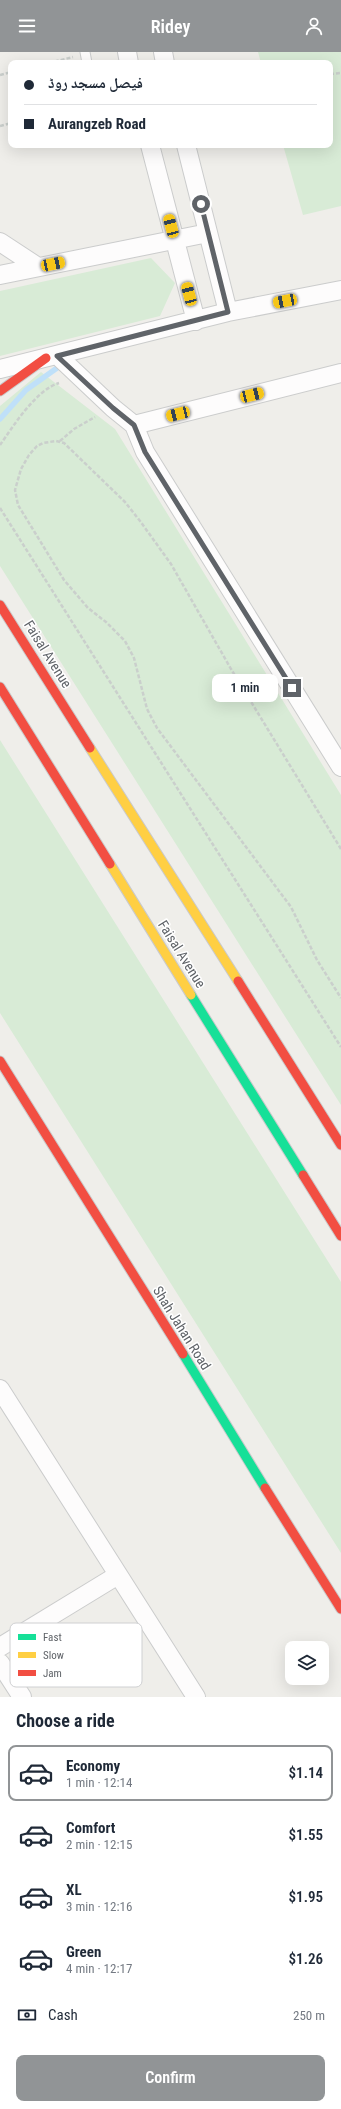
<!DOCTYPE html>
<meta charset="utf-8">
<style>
body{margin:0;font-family:"Roboto Condensed","Noto Naskh Arabic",sans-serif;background:#f2f2f3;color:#1f2937;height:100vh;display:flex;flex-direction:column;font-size:15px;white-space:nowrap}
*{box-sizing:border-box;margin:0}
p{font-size:13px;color:#747a83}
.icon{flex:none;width:22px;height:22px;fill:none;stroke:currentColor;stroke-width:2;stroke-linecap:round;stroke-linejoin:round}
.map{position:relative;height:1645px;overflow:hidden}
.drawer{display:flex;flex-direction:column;background:#fff;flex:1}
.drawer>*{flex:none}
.hud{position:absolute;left:8px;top:8px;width:325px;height:88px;border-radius:8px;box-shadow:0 4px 16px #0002;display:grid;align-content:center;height:88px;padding:0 16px;background:#fff}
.controls{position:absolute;left:285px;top:1589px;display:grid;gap:8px}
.controls a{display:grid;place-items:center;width:44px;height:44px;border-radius:8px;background:#fff;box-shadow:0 4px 16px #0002;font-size:20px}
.end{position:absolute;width:18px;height:18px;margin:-9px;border:5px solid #5f6368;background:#fff;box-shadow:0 0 0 2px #fff}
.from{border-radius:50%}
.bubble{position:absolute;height:28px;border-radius:8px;background:#fff;box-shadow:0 4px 16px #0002;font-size:13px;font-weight:600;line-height:28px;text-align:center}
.car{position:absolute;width:12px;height:24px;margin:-12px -6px;border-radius:5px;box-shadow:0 0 3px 1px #0007;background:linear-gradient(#f5c518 24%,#345 0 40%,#f5c518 0 76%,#345 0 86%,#f5c518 0)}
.hud b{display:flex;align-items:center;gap:14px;height:38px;font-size:15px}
.hud b+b{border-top:1px solid #e0e1e3}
.hud i{width:10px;height:10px;background:#1f2937}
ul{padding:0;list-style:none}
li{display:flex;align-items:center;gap:12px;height:56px;margin:0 8px 6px;padding:0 8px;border:2px solid transparent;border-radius:8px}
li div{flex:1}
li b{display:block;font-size:15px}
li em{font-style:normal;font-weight:600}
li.selected{border-color:#919496}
li>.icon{width:36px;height:36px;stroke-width:1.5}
h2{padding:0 16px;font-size:18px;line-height:48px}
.pay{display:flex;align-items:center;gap:10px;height:44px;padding:0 16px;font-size:15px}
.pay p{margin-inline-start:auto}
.cta{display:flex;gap:8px;margin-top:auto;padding:8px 16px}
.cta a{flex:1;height:46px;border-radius:8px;background:#919496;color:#fff;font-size:16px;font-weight:600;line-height:46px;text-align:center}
header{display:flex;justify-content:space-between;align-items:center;height:52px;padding:0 16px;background:#919496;color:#fff;font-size:18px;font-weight:600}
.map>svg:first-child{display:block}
.green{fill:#d8ebd6}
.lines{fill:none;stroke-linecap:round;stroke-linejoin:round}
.stream{stroke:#bfe0f9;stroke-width:5.5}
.lane-casing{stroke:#cbcccc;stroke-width:11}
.street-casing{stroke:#cbcccc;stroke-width:20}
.fast-casing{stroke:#cacacb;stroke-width:11}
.slow-casing{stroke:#cacacb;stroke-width:11}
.jam-casing{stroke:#cacacb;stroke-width:11}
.path{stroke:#cacfcc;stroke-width:2.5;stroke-dasharray:4 2;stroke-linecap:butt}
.lane{stroke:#fdfcfc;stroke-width:9}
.street{stroke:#fdfcfc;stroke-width:18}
.fast{stroke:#16e098;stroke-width:9}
.slow{stroke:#ffcf43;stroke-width:9}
.jam{stroke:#f24e42;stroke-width:9}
.route{stroke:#5f6368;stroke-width:5}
.labels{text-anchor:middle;stroke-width:3;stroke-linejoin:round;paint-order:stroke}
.street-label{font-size:14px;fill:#5f6368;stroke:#fff}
.key{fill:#fff;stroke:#cfd0d2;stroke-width:1}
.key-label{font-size:11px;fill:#5f6368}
</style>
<header><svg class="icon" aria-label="menu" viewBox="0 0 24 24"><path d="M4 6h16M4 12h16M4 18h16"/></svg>Ridey<svg class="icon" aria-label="person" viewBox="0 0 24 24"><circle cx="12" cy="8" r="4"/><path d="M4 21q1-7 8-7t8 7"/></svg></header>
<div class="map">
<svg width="341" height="1645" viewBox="0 0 341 1645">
<rect width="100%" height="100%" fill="#efeeea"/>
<path class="green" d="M 258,0 L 341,0 L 341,154 L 303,163 L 283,93 L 330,93 L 330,11 L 261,11 Z
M 151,206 L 175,231 L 160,264 L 0,304 L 0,239 Z
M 41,320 L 115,377 L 341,743 L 341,1053 L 0,514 L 0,354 Z
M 0,688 L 341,1230 L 341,1501 L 0,961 Z"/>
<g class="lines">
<path class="stream" d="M 0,367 L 26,338 L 57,316"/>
<defs>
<path id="lane" d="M 85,0 L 87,11"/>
<path id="street" d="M 127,0 L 129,11
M 163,0 L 165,11
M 150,93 L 196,269
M 186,93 L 228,260
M 0,190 L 38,215
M 0,223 L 208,181
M 57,303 L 113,356 L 134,373
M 0,317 L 228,260 L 341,238
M 134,373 L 145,400 L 341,715
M 134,373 L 341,321
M 0,1337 L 196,1645
M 0,1595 L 118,1523
M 0,1611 L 22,1645"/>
<path id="fast" d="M 191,943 L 303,1123
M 183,1302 L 265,1436"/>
<path id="slow" d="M 90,696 L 238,929
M 110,812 L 191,943"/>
<path id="jam" d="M 0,339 L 46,306
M 0,553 L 90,696
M 0,635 L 110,812
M 238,929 L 341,1093
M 0,1009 L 183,1302
M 303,1123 L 341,1184
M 265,1436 L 341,1557"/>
</defs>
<use href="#lane" class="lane-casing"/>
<use href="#street" class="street-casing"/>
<use href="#fast" class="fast-casing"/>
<use href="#slow" class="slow-casing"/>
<use href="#jam" class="jam-casing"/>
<path class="path" d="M 49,11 L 73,5
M 330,22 L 341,21
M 0,23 L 11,20
M 0,74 L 11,71
M 60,389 L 74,377 L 95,365
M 0,393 C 14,373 36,338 59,331
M 0,456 L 341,995
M 341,797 L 231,617 L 171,512 L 140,469 L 125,450 L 64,391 L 56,389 L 43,391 L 37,394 L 29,403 L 21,417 L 15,438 L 18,453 L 64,528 L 88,556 L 106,570 L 125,589 L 134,606 L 147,657 L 157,676 L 291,855 L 317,908 L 341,946"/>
<use href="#lane" class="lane"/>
<use href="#street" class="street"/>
<use href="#fast" class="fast"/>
<use href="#slow" class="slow"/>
<use href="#jam" class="jam"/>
</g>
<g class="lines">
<path class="route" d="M 201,152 L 228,260 L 57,304 L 113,356 L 134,373 L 145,400 L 292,636"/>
</g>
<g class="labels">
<g class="street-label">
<text transform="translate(48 602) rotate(58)" y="5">Faisal Avenue</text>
<text transform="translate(182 902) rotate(58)" y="5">Faisal Avenue</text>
<text transform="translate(182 1276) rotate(58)" y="5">Shah Jahan Road</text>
</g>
</g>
<rect x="10" y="1571" width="132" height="64" rx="6" class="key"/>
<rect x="18" y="1582" width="18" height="6" fill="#16e098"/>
<rect x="18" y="1600" width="18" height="6" fill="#ffcf43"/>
<rect x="18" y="1618" width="18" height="6" fill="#f24e42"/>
<g class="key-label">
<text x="43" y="1589">Fast</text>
<text x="43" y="1607">Slow</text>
<text x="43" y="1625">Jam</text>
</g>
</svg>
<div class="controls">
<a><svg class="icon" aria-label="layers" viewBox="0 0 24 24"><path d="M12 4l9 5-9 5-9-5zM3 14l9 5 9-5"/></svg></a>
</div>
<i class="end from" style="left:201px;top:152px"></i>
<i class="end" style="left:292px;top:636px"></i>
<div class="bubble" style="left:212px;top:622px;width:66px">1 min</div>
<i class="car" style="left:171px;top:174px;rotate:345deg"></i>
<i class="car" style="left:53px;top:212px;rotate:78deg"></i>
<i class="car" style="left:189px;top:242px;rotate:345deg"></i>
<i class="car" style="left:285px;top:249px;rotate:259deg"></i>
<i class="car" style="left:252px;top:343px;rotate:76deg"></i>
<i class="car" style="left:178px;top:362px;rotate:256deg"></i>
<div class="hud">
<b><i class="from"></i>فیصل مسجد روڈ</b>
<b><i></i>Aurangzeb Road</b>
</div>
</div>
<section class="drawer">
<h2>Choose a ride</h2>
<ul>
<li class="selected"><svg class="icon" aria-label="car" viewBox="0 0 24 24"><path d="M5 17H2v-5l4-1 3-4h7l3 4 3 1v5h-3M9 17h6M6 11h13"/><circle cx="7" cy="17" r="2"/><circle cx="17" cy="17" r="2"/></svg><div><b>Economy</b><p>1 min · 12:14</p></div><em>$1.14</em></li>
<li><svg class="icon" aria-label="car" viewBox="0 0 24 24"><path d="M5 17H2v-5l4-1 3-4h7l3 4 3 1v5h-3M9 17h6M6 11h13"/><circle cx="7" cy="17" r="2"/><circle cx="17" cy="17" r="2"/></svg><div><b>Comfort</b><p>2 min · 12:15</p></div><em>$1.55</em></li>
<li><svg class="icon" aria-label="car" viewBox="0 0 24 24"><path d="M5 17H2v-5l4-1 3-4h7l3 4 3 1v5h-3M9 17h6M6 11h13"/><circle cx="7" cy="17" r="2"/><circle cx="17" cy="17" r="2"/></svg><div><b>XL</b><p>3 min · 12:16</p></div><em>$1.95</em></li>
<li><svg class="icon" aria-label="car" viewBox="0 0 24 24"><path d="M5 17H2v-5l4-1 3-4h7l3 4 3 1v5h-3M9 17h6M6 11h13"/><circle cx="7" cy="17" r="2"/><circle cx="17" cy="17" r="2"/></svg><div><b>Green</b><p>4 min · 12:17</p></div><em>$1.26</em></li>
</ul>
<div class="pay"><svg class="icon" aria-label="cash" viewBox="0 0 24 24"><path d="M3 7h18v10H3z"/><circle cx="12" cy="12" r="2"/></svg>Cash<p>250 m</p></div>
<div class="cta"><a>Confirm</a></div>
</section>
